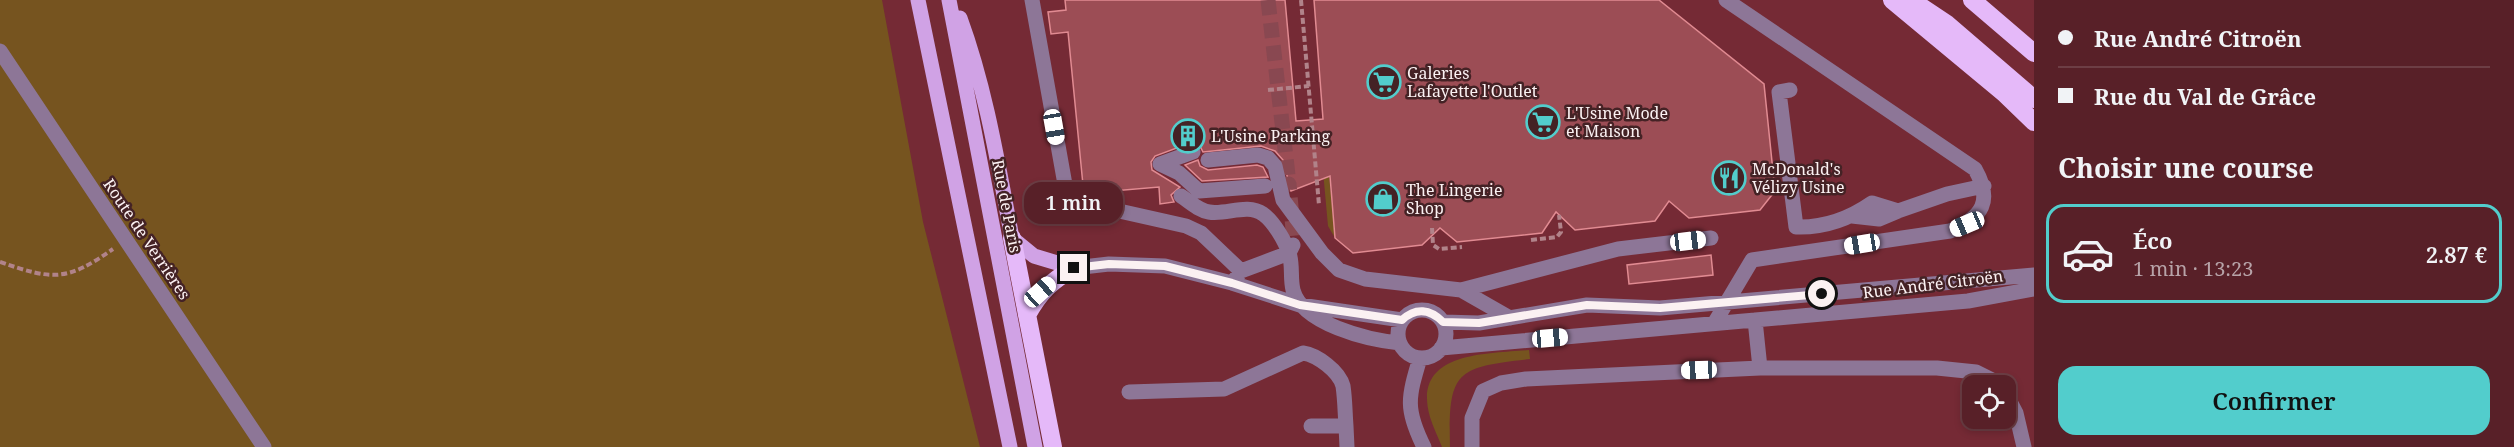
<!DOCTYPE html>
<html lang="fr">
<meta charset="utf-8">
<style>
body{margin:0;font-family:"Noto Serif",serif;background:#612d34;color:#f1f3f6;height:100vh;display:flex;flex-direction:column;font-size:22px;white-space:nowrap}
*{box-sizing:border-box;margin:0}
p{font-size:20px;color:#b7a3a8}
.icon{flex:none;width:33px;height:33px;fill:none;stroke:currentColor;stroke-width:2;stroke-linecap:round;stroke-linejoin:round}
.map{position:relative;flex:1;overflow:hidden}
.side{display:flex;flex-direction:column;background:#582028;width:480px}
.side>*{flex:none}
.hud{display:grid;align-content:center;height:132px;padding:0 24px;background:#582028}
.tools{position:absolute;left:1962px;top:375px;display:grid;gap:12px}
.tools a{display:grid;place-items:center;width:54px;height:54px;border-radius:12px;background:#582028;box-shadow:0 3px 9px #0003,0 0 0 2px #6d3e45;font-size:30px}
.end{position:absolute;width:27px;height:27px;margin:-14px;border:8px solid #fbf1f2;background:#111;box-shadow:0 0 0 3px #111}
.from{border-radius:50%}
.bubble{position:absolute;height:42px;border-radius:18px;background:#582028;box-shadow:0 3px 9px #0003,0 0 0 2px #6d3e45;font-size:20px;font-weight:600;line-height:42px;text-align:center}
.car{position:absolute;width:18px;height:36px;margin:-18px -9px;border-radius:8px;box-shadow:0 0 4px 2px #0007;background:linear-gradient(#fff 24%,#345 0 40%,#fff 0 76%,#345 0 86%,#fff 0)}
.hud b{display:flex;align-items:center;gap:21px;height:57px;font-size:22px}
.hud b+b{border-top:2px solid #6d3e45}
.hud i{width:15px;height:15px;background:#f1f3f6}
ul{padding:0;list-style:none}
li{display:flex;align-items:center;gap:18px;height:99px;margin:0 12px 9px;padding:0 12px;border:3px solid #6d3e45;border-radius:18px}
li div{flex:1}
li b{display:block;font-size:22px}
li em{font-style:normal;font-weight:600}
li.current{border-color:#52cdcc}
li>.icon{width:54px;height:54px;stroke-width:1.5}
h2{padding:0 24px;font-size:27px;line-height:72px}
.action{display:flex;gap:12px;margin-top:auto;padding:12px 24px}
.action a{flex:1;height:69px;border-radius:18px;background:#52cdcc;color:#111;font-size:24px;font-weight:600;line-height:69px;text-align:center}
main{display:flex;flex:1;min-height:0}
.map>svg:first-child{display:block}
.green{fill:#76541f}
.building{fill:#9c4d55;stroke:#e18b92;stroke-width:1.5}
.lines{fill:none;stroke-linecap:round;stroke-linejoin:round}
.minor-tunnel{stroke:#894851;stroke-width:15;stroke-dasharray:15 8;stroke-linecap:butt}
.path{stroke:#b1838a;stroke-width:4;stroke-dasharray:6 3;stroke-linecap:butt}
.minor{stroke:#8d7697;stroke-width:15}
.major{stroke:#d0a2e5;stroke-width:15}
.highway{stroke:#e5b9f9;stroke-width:18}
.route{stroke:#fbf1f2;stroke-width:8}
.labels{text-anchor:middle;stroke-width:5;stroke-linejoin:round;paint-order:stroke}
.poi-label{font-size:16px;fill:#fbf1f2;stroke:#442225;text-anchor:start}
.street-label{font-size:16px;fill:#fbf1f2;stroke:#442225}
</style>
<main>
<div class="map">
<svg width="2034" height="447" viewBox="0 0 2034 447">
<rect width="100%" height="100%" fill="#752a35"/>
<path class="green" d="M 0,0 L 882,0 L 923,222 L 980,447 L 0,447 Z
M 1320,138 L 1329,174 L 1335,238 L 1328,226 Z
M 1529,350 L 1530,359 C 1456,367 1448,371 1450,447 L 1442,447 C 1438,437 1433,427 1430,417 C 1411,351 1487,354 1529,350 Z"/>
<path class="building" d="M 1065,0 L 1285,0 L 1296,121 L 1323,119 L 1314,0 L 1659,0 L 1764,84 L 1775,191 L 1760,210 L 1689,218 L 1669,201 L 1655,221 L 1575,230 L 1556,212 L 1542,233 L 1457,242 L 1440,228 L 1422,245 L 1353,253 L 1335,238 L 1330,176 L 1291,191 L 1283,160 L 1275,151 L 1261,146 L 1203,152 L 1199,144 L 1190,143 L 1155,156 L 1151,162 L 1152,170 L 1180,187 L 1171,195 L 1174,202 L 1160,204 L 1159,187 L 1089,193 L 1083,185 L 1068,32 L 1051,34 L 1048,12 L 1066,10 Z
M 1198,160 L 1200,166 L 1208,170 L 1257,165 L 1263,167 L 1268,177 L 1202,181 L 1185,165 Z
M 1711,255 L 1713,275 L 1629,284 L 1627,265 Z"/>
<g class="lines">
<path class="minor-tunnel" d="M 1268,0 L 1289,184
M 1280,185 L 1289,184 L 1294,241"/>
<path class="path" d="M 1301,0 L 1319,205
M 1268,90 L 1309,86
M 1432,228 L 1433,245 L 1439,249 L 1462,247
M 1531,240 L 1557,237 L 1561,232 L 1559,215
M 0,262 C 53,280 66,282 113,249"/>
<path class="minor" d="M 1032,0 L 1066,190 L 1076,199 L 1088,204 L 1186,226 L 1201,233 L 1241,271
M 0,51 L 264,447
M 1790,90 L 1779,92 L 1796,227 C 1824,228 1849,219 1872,203 L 1898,211 L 1947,194 L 1984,186
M 1208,160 L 1258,155 L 1268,158 L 1275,166 L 1283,200 L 1322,253 L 1339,270 L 1365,279 L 1461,290 L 1510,318
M 1160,164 L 1179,173 L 1199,191 L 1265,186
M 1160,164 L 1193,152
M 1181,196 C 1190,202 1198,210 1209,212 C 1227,215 1247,203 1263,214 C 1274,222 1285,241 1289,253 C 1293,264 1290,278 1293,290 C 1302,324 1368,340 1400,343
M 1852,216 L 1879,219 L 1898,211
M 1074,268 L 1109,264 L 1165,266 L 1232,283 L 1300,305 L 1402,320
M 1236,278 L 1241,271 L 1289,253 L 1293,245
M 1461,290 L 1618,249 L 1711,238
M1398 334a24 24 0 1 1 48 0a24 24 0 1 1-48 0Z
M 1755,320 L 1760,368
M 1443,322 L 1479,323 L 1587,305 L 1660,308 L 2034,275
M 1715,322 L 1752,260 L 1950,231 C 1983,217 1993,201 1975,169 L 1726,0
M 1441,348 L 1968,301 L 2034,289
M 1420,358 C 1408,398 1405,409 1424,447
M 1129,392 L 1224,389 L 1303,353 C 1317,355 1339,371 1343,386 C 1345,399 1345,413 1346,426
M 2006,394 L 2016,413 L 2024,447
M 1311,426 L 1346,426 L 1347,447
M 1472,447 L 1472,418 L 1483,391 L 1501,383 L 1526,379 L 1760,368 L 1937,368 L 1976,372 L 1992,380 L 1998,386"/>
<path class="major" d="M 918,0 L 1010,447
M 949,0 L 1035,447
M 960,18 C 986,89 998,164 1012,238 L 1034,256 L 1074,268"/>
<path class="highway" d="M 1892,0 L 2004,93 L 2034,122
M 1911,0 L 1947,24 L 2034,99
M 1972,0 L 2034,53
M 1012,238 L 1053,447
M 1027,315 C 1040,292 1051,281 1074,268"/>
</g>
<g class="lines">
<path class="route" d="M 1074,268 L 1109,264 L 1165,266 L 1232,283 L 1300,305 L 1402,320 C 1416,307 1430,309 1443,322 L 1479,323 L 1587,305 L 1660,308 L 1822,294"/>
</g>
<defs>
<symbol id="supermarket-ring" viewBox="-11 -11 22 22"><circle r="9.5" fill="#442225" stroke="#52cdcc" stroke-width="1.5"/><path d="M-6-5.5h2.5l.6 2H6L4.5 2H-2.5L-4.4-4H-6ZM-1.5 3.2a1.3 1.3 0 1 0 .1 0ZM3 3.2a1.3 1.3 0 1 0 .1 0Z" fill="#52cdcc"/></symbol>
<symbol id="building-ring" viewBox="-11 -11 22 22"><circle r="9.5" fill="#442225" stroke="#52cdcc" stroke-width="1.5"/><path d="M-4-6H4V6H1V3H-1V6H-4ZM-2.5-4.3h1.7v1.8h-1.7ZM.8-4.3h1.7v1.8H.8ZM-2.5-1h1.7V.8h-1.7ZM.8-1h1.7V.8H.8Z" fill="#52cdcc"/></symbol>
<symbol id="restaurant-ring" viewBox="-11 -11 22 22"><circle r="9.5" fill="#442225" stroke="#52cdcc" stroke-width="1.5"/><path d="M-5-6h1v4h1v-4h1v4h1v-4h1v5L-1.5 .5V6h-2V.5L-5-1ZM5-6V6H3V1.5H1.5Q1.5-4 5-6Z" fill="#52cdcc"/></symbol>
<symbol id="shop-ring" viewBox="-11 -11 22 22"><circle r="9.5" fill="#442225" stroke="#52cdcc" stroke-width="1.5"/><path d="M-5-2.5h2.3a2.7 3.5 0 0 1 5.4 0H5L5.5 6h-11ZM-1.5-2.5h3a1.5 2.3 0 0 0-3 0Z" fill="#52cdcc"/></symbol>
</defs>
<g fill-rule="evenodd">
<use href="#supermarket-ring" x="1365" y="63" width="38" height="38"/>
<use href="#supermarket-ring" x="1524" y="103" width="38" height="38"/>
<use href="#building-ring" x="1169" y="117" width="38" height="38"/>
<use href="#restaurant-ring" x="1710" y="159" width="38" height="38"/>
<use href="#shop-ring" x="1364" y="180" width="38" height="38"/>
</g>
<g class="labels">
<g class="poi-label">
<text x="1407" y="79">Galeries<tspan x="1407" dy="18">Lafayette l'Outlet</tspan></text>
<text x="1566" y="119">L'Usine Mode<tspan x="1566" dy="18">et Maison</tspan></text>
<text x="1211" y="142">L'Usine Parking</text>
<text x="1752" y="175">McDonald's<tspan x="1752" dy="18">Vélizy Usine</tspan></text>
<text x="1406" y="196">The Lingerie<tspan x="1406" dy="18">Shop</tspan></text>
</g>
<g class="street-label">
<text transform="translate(1007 206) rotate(79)" y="6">Rue de Paris</text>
<text transform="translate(147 239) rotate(56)" y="6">Route de Verrières</text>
<text transform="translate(1933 284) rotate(-7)" y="6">Rue André Citroën</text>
</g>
</g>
</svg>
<div class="tools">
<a><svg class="icon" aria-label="locate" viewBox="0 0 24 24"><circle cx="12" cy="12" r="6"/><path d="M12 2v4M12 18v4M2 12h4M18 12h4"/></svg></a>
</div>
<i class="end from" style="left:1822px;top:294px"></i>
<i class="end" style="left:1074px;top:268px"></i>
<div class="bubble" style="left:1024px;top:182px;width:99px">1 min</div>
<i class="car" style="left:1054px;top:127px;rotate:170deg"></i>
<i class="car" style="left:1967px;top:224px;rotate:247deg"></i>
<i class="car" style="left:1688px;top:241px;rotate:83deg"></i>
<i class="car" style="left:1862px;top:244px;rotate:261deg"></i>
<i class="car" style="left:1040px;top:292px;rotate:48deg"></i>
<i class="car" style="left:1550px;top:338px;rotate:85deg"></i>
<i class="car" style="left:1699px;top:370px;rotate:268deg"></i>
</div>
<section class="side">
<div class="hud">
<b><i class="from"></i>Rue André Citroën</b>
<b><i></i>Rue du Val de Grâce</b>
</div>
<h2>Choisir une course</h2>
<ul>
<li class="current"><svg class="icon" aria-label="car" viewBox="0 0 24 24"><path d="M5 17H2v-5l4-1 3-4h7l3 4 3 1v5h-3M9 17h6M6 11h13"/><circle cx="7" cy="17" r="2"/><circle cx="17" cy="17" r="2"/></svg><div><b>Éco</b><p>1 min · 13:23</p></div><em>2.87 €</em></li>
</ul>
<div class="action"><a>Confirmer</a></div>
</section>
</main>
